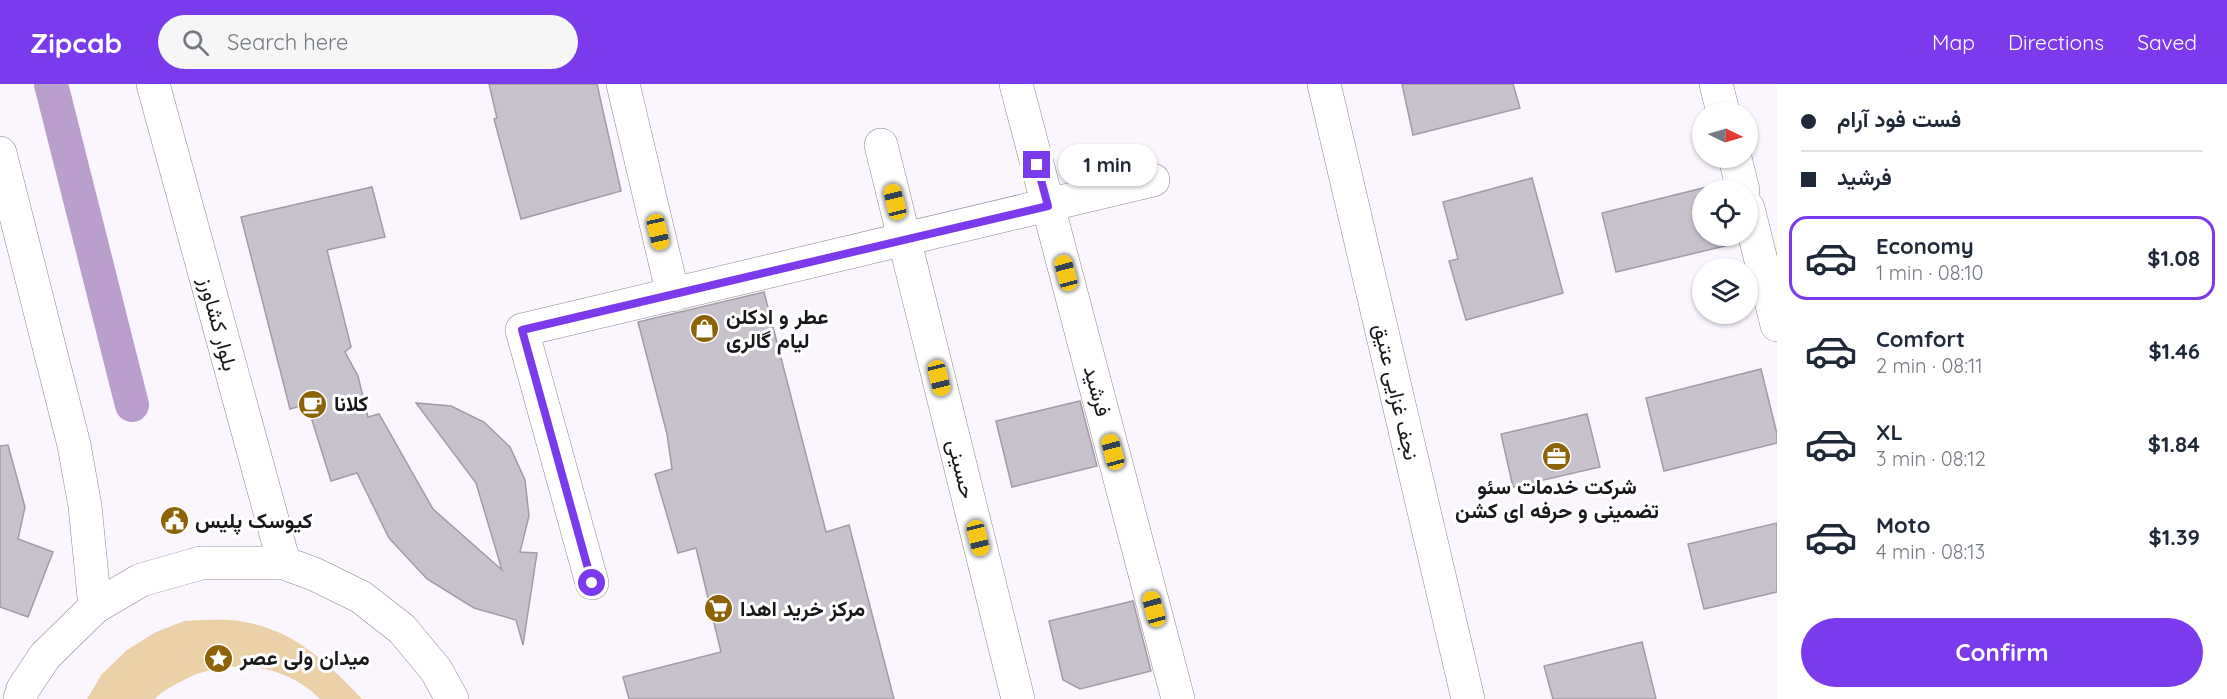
<!DOCTYPE html>
<meta charset="utf-8">
<style>
body{margin:0;font-family:Quicksand,Vazirmatn,sans-serif;background:#f6f6f7;color:#1f2937;height:100vh;display:flex;flex-direction:column;font-size:22px;white-space:nowrap}
*{box-sizing:border-box;margin:0}
p{font-size:20px;color:#747a83}
.icon{flex:none;width:33px;height:33px;fill:none;stroke:currentColor;stroke-width:2;stroke-linecap:round;stroke-linejoin:round}
.map{position:relative;flex:1;overflow:hidden}
.side{display:flex;flex-direction:column;background:#fff;width:450px}
.side>*{flex:none}
.guide{display:grid;align-content:center;height:132px;padding:0 24px;background:#fff}
.needle{width:39px;rotate:95deg}
.fabs{position:absolute;left:1692px;top:18px;display:grid;gap:12px}
.fabs a{display:grid;place-items:center;width:66px;height:66px;border-radius:50%;background:#fff;box-shadow:0 2px 4px #0004;font-size:30px}
.end{position:absolute;width:27px;height:27px;margin:-14px;border:8px solid #7c3aed;background:#fff;box-shadow:0 0 0 3px #fff}
.from{border-radius:50%}
.bubble{position:absolute;height:42px;border-radius:21px;background:#fff;box-shadow:0 2px 4px #0004;font-size:20px;font-weight:800;line-height:42px;text-align:center}
.car{position:absolute;width:18px;height:36px;margin:-18px -9px;border-radius:8px;box-shadow:0 0 4px 2px #0007;background:linear-gradient(#f5c518 24%,#345 0 40%,#f5c518 0 76%,#345 0 86%,#f5c518 0)}
.guide b{display:flex;align-items:center;gap:21px;height:57px;font-size:22px}
.guide b+b{border-top:2px solid #e0e1e3}
.guide i{width:15px;height:15px;background:#1f2937}
ul{padding:0;list-style:none}
li{display:flex;align-items:center;gap:18px;height:84px;margin:0 12px 9px;padding:0 12px;border:3px solid transparent;border-radius:18px}
li div{flex:1}
li b{display:block;font-size:22px}
li em{font-style:normal;font-weight:800}
li.active{border-color:#7c3aed}
li>.icon{width:54px;height:54px;stroke-width:1.5}
.cta{display:flex;gap:12px;margin-top:auto;padding:12px 24px}
.cta a{flex:1;height:69px;border-radius:36px;background:#7c3aed;color:#fff;font-size:24px;font-weight:800;line-height:69px;text-align:center}
header{display:flex;align-items:center;gap:36px;box-sizing:border-box;height:84px;padding:0 30px;background:#7c3aed;color:#fff}
header strong{font-size:28px}
nav{display:flex;gap:33px;margin-inline-start:auto;font-size:21px}
.search{width:420px;height:54px;background:#f6f6f7;display:flex;align-items:center;gap:15px;box-sizing:border-box;padding:0 21px;border-radius:33px;color:#747a83;font-size:22px}
main{display:flex;flex:1;min-height:0}
.map>svg:first-child{display:block}
.green{fill:#ebd0a8}
.lines{fill:none;stroke-linecap:round;stroke-linejoin:round}
.canal{stroke:#ba9fce;stroke-width:34}
.building{fill:#c7c2cc;stroke:#a09ba4;stroke-width:1.5}
.minor-casing{stroke:#8b868f;stroke-width:34}
.primary-casing{stroke:#8b868f;stroke-width:34}
.minor{stroke:#fff;stroke-width:33}
.primary{stroke:#fff;stroke-width:33}
.route{stroke:#7c3aed;stroke-width:8}
.labels{text-anchor:middle;stroke-width:6;stroke-linejoin:round;paint-order:stroke}
.poi-label{font-size:21px;font-weight:bold;fill:#18171a;stroke:#fff;text-anchor:start}
.street-label{font-size:21px;fill:#18171a;stroke:#fff}
</style>
<header>
<strong>Zipcab</strong>
<div class="search"><svg class="icon" aria-label="search" viewBox="0 0 24 24"><circle cx="10" cy="10" r="6"/><path d="M15 15l6 6"/></svg>Search here</div>
<nav><a>Map</a><a>Directions</a><a>Saved</a></nav>
</header>
<main>
<div class="map">
<svg width="1777" height="615" viewBox="0 0 1777 615">
<rect width="100%" height="100%" fill="#fbf6fe"/>
<path class="green" d="M 202,536 C 216,536 231,535 244,538 C 294,546 329,580 362,615 L 320,615 C 283,577 222,573 178,599 C 169,604 161,608 155,615 L 87,615 L 102,590 L 127,566 L 156,548 L 184,537 Z"/>
<g class="lines">
<path class="canal" d="M 51,0 L 132,321"/>
</g>
<path class="building" d="M 489,0 L 597,0 L 621,107 L 521,135 L 494,35 L 497,34 Z
M 1402,0 L 1513,0 L 1520,24 L 1413,51 Z
M 1532,94 L 1563,209 L 1466,236 L 1449,177 L 1458,175 L 1443,118 Z
M 1711,102 L 1712,106 L 1702,106 L 1702,152 L 1722,152 L 1725,162 L 1616,188 L 1602,129 Z
M 372,103 L 385,153 L 327,166 L 351,263 L 345,268 L 358,292 L 368,333 L 379,330 L 433,425 L 502,486 L 476,399 L 416,319 L 451,322 L 484,338 L 510,363 L 525,396 L 529,432 L 520,468 L 537,469 L 523,561 L 516,536 L 474,524 L 427,495 L 389,454 L 357,389 L 331,397 L 307,320 L 290,325 L 241,133 Z
M 764,208 L 826,448 L 849,441 L 894,615 L 629,615 L 623,593 L 721,568 L 696,464 L 678,469 L 655,390 L 672,385 L 667,350 L 638,238 Z
M 1761,285 L 1777,350 L 1777,359 L 1664,387 L 1646,314 Z
M 1080,317 L 1097,382 L 1012,403 L 996,337 Z
M 1587,330 L 1600,383 L 1513,403 L 1501,350 Z
M 8,361 L 25,423 L 18,455 L 53,468 L 28,533 L 0,523 L 0,362 Z
M 1777,439 L 1777,508 L 1704,525 L 1688,460 Z
M 1133,517 L 1151,587 L 1080,605 L 1063,596 L 1049,537 Z
M 1642,558 L 1656,615 L 1553,615 L 1544,582 Z"/>
<g class="lines">
<defs>
<path id="minor" d="M 623,0 L 673,211
M 1016,0 L 1178,615
M 1324,0 L 1468,615
M 1716,0 L 1723,28
M 881,61 L 1018,615
M 1735,74 L 1743,106
M 1748,124 L 1777,241
M 592,499 L 522,246 L 1153,96"/>
<path id="primary" d="M 153,0 L 284,479
M 0,69 L 74,361 L 85,422 L 95,523
M 20,615 L 23,605 L 45,572 L 95,523 L 141,496 L 201,479 L 284,479 L 314,490 L 361,513 L 402,545 L 436,586 L 452,615"/>
</defs>
<use href="#minor" class="minor-casing"/>
<use href="#primary" class="primary-casing"/>
<use href="#minor" class="minor"/>
<use href="#primary" class="primary"/>
</g>
<g class="lines">
<path class="route" d="M 592,499 L 522,246 L 1048,122 L 1037,81"/>
</g>
<defs>
<symbol id="shop-disc" viewBox="-11 -11 22 22"><circle r="9.5" fill="#8e6308" stroke="#fff"/><path d="M-5-2.5h2.3a2.7 3.5 0 0 1 5.4 0H5L5.5 6h-11ZM-1.5-2.5h3a1.5 2.3 0 0 0-3 0Z" fill="#fff"/></symbol>
<symbol id="cafe-disc" viewBox="-11 -11 22 22"><circle r="9.5" fill="#8e6308" stroke="#fff"/><path d="M-5.5-4.5H6V0H3Q3 3.5 0 3.5H-2.5Q-5.5 3.5-5.5 0ZM3-3.2v2h1.7v-2ZM-6 4.5H4V6H-6Z" fill="#fff"/></symbol>
<symbol id="office-disc" viewBox="-11 -11 22 22"><circle r="9.5" fill="#8e6308" stroke="#fff"/><path d="M-6-3h4V-5.5h4V-3h4V5H-6ZM-1-4.5V-3h2v-1.5ZM-6 0V1H6V0Z" fill="#fff"/></symbol>
<symbol id="civic-disc" viewBox="-11 -11 22 22"><circle r="9.5" fill="#8e6308" stroke="#fff"/><path d="M-.6-6.5H3V-4.5H.6V-3L4-1V1h2V6H-6V1h2V-1L-.6-3ZM-1.2 2.5V6h2.4V2.5Z" fill="#fff"/></symbol>
<symbol id="supermarket-disc" viewBox="-11 -11 22 22"><circle r="9.5" fill="#8e6308" stroke="#fff"/><path d="M-6-5.5h2.5l.6 2H6L4.5 2H-2.5L-4.4-4H-6ZM-1.5 3.2a1.3 1.3 0 1 0 .1 0ZM3 3.2a1.3 1.3 0 1 0 .1 0Z" fill="#fff"/></symbol>
<symbol id="sight-disc" viewBox="-11 -11 22 22"><circle r="9.5" fill="#8e6308" stroke="#fff"/><path d="M0-6L1.8-2.2L6-1.7L2.9 1.2L3.7 5.4L0 3.3L-3.7 5.4L-2.9 1.2L-6-1.7L-1.8-2.2Z" fill="#fff"/></symbol>
</defs>
<g fill-rule="evenodd">
<use href="#shop-disc" x="688" y="228" width="33" height="33"/>
<use href="#cafe-disc" x="296" y="304" width="33" height="33"/>
<use href="#office-disc" x="1540" y="356" width="33" height="33"/>
<use href="#civic-disc" x="158" y="420" width="33" height="33"/>
<use href="#supermarket-disc" x="702" y="508" width="33" height="33"/>
<use href="#sight-disc" x="202" y="558" width="33" height="33"/>
</g>
<g class="labels">
<g class="poi-label">
<text x="726" y="240">عطر و ادکلن<tspan x="726" dy="24">لیام گالری</tspan></text>
<text x="334" y="327">کلانا</text>
<text x="1557" y="410" text-anchor="middle">شرکت خدمات سئو<tspan x="1557" dy="24">تضمینی و حرفه ای کشن</tspan></text>
<text x="195" y="444">کیوسک پلیس</text>
<text x="740" y="532">مرکز خرید اهدا</text>
<text x="240" y="581">میدان ولی عصر</text>
</g>
<g class="street-label">
<text transform="translate(218 240) rotate(75)" y="7">بلوار کشاورز</text>
<text transform="translate(1097 307) rotate(75)" y="7">فرشید</text>
<text transform="translate(1396 308) rotate(77)" y="7">نجف غزایی عتیق</text>
<text transform="translate(961 385) rotate(76)" y="7">حسینی</text>
</g>
</g>
</svg>
<div class="fabs">
<a><svg class="needle" viewBox="-14 -14 28 28"><path d="M0-13l5 13h-10z" fill="#e53935"/><path d="M0 13l5-13h-10z" fill="#747a83"/></svg></a>
<a><svg class="icon" aria-label="locate" viewBox="0 0 24 24"><circle cx="12" cy="12" r="6"/><path d="M12 2v4M12 18v4M2 12h4M18 12h4"/></svg></a>
<a><svg class="icon" aria-label="layers" viewBox="0 0 24 24"><path d="M12 4l9 5-9 5-9-5zM3 14l9 5 9-5"/></svg></a>
</div>
<i class="end from" style="left:592px;top:499px"></i>
<i class="end" style="left:1037px;top:81px"></i>
<div class="bubble" style="left:1058px;top:60px;width:99px">1 min</div>
<i class="car" style="left:895px;top:118px;rotate:346deg"></i>
<i class="car" style="left:658px;top:148px;rotate:167deg"></i>
<i class="car" style="left:1066px;top:189px;rotate:345deg"></i>
<i class="car" style="left:939px;top:294px;rotate:166deg"></i>
<i class="car" style="left:1113px;top:368px;rotate:345deg"></i>
<i class="car" style="left:978px;top:454px;rotate:166deg"></i>
<i class="car" style="left:1154px;top:525px;rotate:345deg"></i>
</div>
<section class="side">
<div class="guide">
<b><i class="from"></i>فست فود آرام</b>
<b><i></i>فرشید</b>
</div>
<ul>
<li class="active"><svg class="icon" aria-label="car" viewBox="0 0 24 24"><path d="M5 17H2v-5l4-1 3-4h7l3 4 3 1v5h-3M9 17h6M6 11h13"/><circle cx="7" cy="17" r="2"/><circle cx="17" cy="17" r="2"/></svg><div><b>Economy</b><p>1 min · 08:10</p></div><em>$1.08</em></li>
<li><svg class="icon" aria-label="car" viewBox="0 0 24 24"><path d="M5 17H2v-5l4-1 3-4h7l3 4 3 1v5h-3M9 17h6M6 11h13"/><circle cx="7" cy="17" r="2"/><circle cx="17" cy="17" r="2"/></svg><div><b>Comfort</b><p>2 min · 08:11</p></div><em>$1.46</em></li>
<li><svg class="icon" aria-label="car" viewBox="0 0 24 24"><path d="M5 17H2v-5l4-1 3-4h7l3 4 3 1v5h-3M9 17h6M6 11h13"/><circle cx="7" cy="17" r="2"/><circle cx="17" cy="17" r="2"/></svg><div><b>XL</b><p>3 min · 08:12</p></div><em>$1.84</em></li>
<li><svg class="icon" aria-label="car" viewBox="0 0 24 24"><path d="M5 17H2v-5l4-1 3-4h7l3 4 3 1v5h-3M9 17h6M6 11h13"/><circle cx="7" cy="17" r="2"/><circle cx="17" cy="17" r="2"/></svg><div><b>Moto</b><p>4 min · 08:13</p></div><em>$1.39</em></li>
</ul>
<div class="cta"><a>Confirm</a></div>
</section>
</main>
